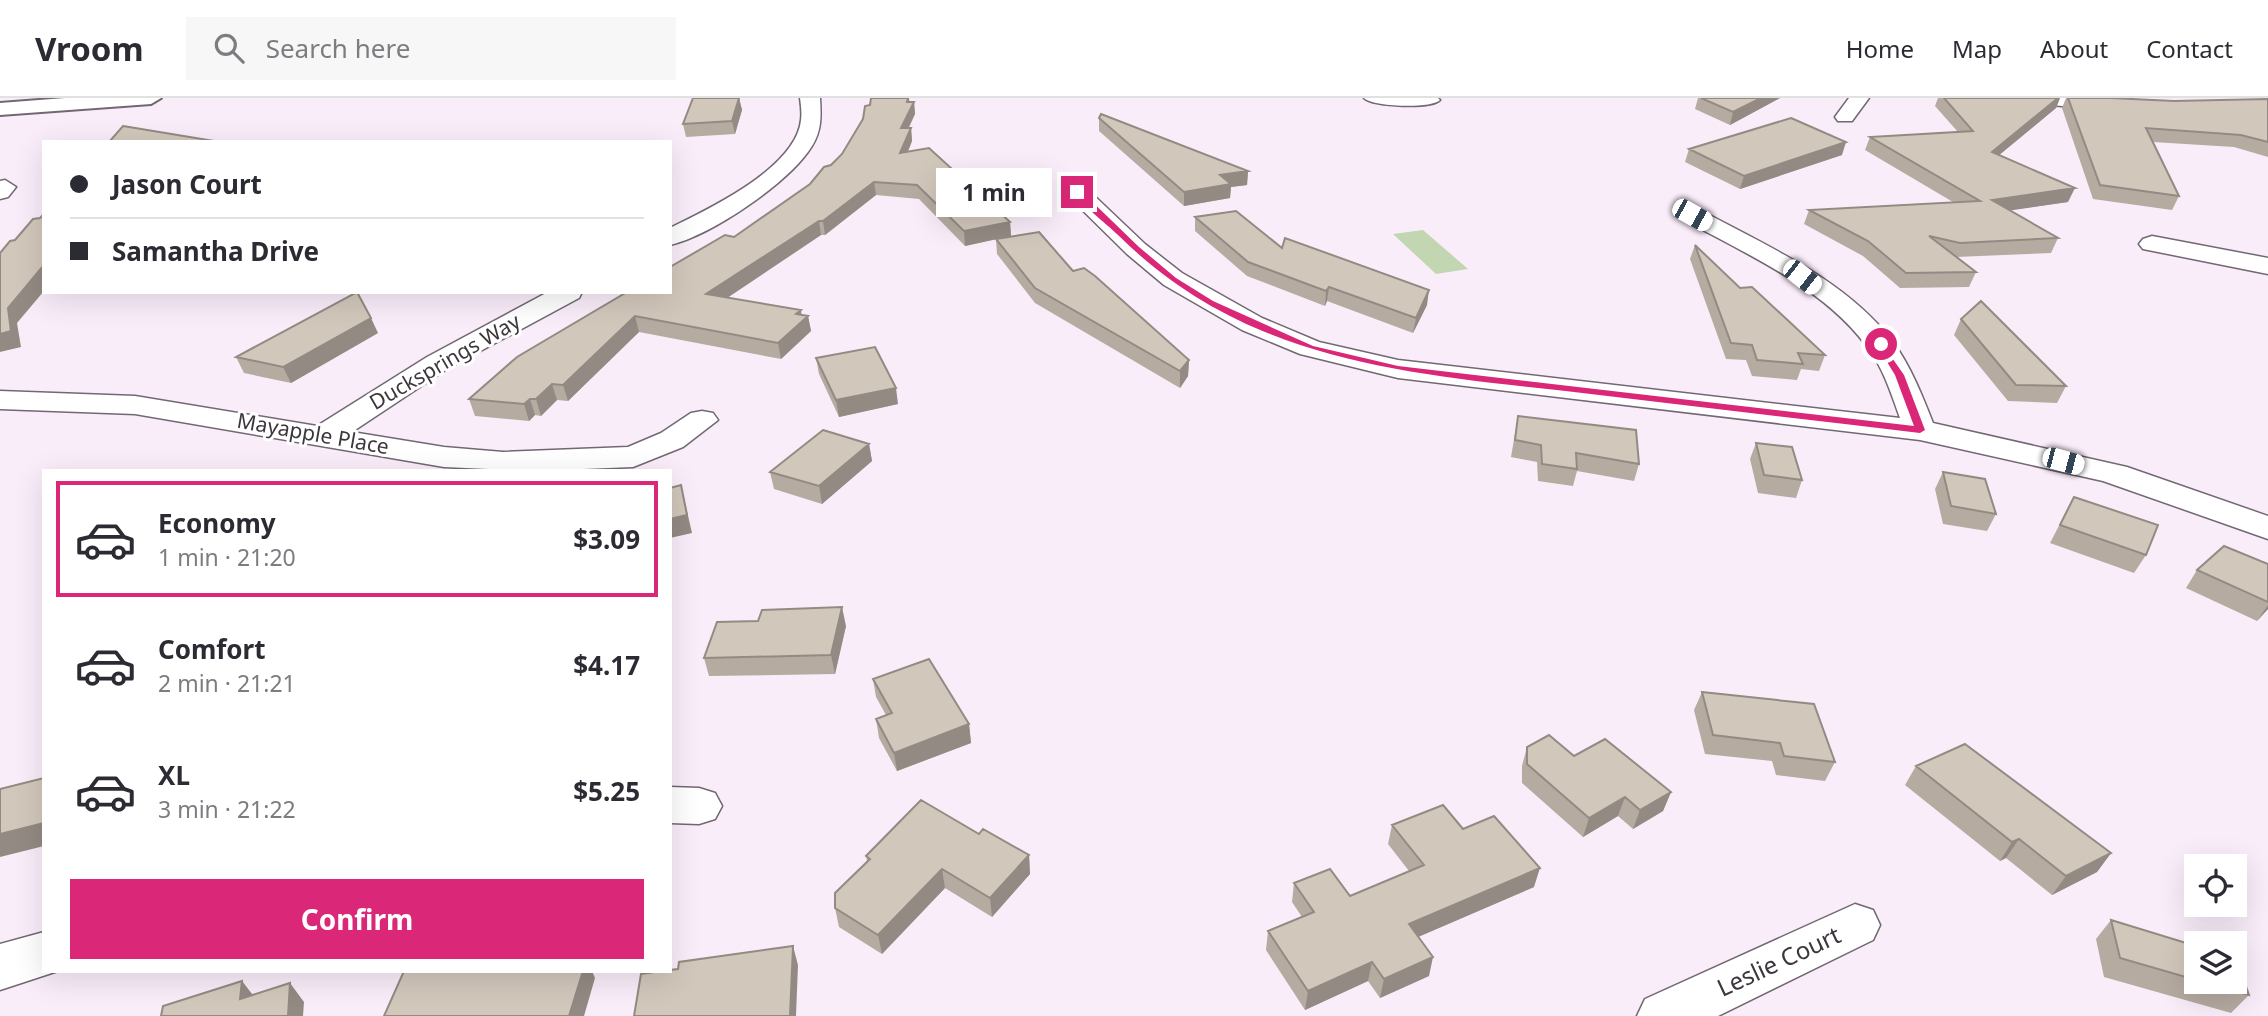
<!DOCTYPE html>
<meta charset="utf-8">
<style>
body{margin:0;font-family:"Noto Sans",sans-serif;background:#f7f7f7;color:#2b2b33;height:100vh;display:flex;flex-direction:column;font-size:26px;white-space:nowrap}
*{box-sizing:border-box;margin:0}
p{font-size:23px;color:#7c7c81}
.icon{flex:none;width:38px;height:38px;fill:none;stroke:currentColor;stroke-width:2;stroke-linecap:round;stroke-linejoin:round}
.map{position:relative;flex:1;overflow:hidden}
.details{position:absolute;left:42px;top:371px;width:630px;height:504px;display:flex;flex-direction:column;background:#fff;border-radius:0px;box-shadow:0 7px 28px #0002}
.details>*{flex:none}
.guide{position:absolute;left:42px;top:42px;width:630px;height:154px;border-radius:0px;box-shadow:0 7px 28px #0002;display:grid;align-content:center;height:154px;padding:0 28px;background:#fff}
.controls{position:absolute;left:2184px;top:756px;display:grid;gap:14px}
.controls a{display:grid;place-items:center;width:63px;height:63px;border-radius:0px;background:#fff;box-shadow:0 7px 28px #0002;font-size:35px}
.end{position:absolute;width:32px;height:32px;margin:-16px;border:9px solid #db2777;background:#fff;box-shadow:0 0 0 4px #fff}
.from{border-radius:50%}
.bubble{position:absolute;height:49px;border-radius:0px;background:#fff;box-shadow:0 7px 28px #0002;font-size:23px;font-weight:700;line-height:49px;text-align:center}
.car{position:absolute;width:21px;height:42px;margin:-21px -10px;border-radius:9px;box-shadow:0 0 5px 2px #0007;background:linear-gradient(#fff 24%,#345 0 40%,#fff 0 76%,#345 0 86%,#fff 0)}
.guide b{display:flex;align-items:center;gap:24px;height:66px;font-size:26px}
.guide b+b{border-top:2px solid #e1e1e2}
.guide i{width:18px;height:18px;background:#2b2b33}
ul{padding:12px 0 0;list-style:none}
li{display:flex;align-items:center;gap:21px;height:116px;margin:0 14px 10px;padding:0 14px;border:4px solid transparent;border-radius:0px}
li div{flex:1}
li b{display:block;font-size:26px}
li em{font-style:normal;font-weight:700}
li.selected{border-color:#db2777}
li>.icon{width:63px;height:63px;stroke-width:1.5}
.button{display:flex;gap:14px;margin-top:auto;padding:14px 28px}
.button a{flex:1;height:80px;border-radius:0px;background:#db2777;color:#fff;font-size:28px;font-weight:700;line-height:80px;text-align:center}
header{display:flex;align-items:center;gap:42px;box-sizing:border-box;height:98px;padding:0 35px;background:#fff;border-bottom:2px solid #e1e1e2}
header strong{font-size:33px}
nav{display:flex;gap:38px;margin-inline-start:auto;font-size:24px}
.search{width:490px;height:63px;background:#f7f7f7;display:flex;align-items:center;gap:18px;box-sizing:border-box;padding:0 24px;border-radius:0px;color:#7c7c81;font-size:26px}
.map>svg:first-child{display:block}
.green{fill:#c1d6b1}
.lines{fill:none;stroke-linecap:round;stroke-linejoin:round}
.street-casing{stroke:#726873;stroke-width:3}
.secondary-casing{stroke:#726873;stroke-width:4}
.street{fill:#fff;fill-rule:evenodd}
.secondary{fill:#fff;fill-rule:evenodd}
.wall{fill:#b5aba1}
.shaded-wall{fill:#938b83}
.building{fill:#d2c7bb;stroke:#938b83;stroke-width:2}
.route{fill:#db2777}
.labels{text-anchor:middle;stroke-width:6;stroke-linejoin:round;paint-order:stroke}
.street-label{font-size:21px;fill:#3c373c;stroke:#fff}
.near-street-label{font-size:24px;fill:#3c373c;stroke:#fff}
</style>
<header>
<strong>Vroom</strong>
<div class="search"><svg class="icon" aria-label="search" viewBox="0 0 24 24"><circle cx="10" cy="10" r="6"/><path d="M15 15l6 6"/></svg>Search here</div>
<nav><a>Home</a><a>Map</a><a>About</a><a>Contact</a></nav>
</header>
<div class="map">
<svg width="2268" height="918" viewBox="0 0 2268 918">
<rect width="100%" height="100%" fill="#faedfa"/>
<path class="green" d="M 1423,132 L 1468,171 L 1436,176 L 1393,136 Z"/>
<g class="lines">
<defs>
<path id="street" d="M 800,0 L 820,0 C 821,17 822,32 812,48 C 790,84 712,137 670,147 L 670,130 C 709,111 796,70 801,22 C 802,15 801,7 800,0 Z
M 1364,0 L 1438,0 L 1440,2 C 1432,11 1372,9 1364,0 Z
M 1849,0 L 1869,0 L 1852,23 L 1838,23 L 1835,19 Z
M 2026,0 L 2114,0 L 2125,6 L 2115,12 L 2036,6 Z
M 5,82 L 16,89 L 8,99 L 0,101 L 0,83 Z
M 1077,87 L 1085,89 L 1145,146 L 1182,175 L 1262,220 L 1319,244 L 1398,262 L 1900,320 C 1892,298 1885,275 1872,256 C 1830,192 1748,157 1684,122 L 1680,117 L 1684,112 L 1700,112 C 1767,148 1846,182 1893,244 C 1911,269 1922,297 1933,325 L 2127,369 L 2268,418 L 2268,441 L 2103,383 L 1920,342 L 1398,280 L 1300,256 L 1242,232 L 1164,187 L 1127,156 L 1069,99 L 1065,94 L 1069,89 Z
M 2152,138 L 2268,160 L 2268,176 L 2143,151 L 2139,146 L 2143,141 Z
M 548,194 L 582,194 L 579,200 L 447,271 L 352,334 L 444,349 L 503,354 L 628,349 L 661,335 L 691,315 L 702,313 L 713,315 L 718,322 L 683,349 L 633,369 L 534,373 L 444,369 L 135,316 L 0,311 L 0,293 L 135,298 L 317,328 L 427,259 Z
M 670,689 L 699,690 L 715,695 L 722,708 L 715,721 L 699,726 L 670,725 Z
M 1855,806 L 1873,812 L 1880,827 L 1873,842 L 1718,918 L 1637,918 L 1645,901 Z
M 44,834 L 44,873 L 58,873 L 0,892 L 0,846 Z"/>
<path id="secondary" d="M 65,0 L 161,0 L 151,6 L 0,17 L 0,5 Z"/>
</defs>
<use href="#street" class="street-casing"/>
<use href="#secondary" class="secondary-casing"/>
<use href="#street" class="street"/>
<use href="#secondary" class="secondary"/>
</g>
<path class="wall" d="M 739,0 L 742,12 L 735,36 L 686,39 L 683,26 Z
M 909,0 L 909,4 L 914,4 L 915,16 L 909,30 L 911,30 L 912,43 L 908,54 L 1010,124 L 1011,138 L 1073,173 L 1189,262 L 1188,278 L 1180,290 L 1035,205 L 997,156 L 996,141 L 965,148 L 919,101 L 876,97 L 825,137 L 821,137 L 727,200 L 801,212 L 801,217 L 808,218 L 811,233 L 781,261 L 639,234 L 568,303 L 557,302 L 541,318 L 535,317 L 529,323 L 475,318 L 469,301 L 734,139 L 810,86 L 831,67 L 842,56 L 870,7 Z
M 1698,0 L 1780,0 L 1730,27 L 1695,11 Z
M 1938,0 L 2060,0 L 2056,10 L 1999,57 L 2068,104 L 2010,112 L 2058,140 L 2051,155 L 1956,159 L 1976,174 L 1969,189 L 1900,190 L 1863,158 L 1804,126 L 1809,112 L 1953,104 L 1865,52 L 1870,39 L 1958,34 L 1935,8 Z
M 2066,0 L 2111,0 L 2174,3 L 2268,1 L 2268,59 L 2234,49 L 2153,44 L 2179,98 L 2172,112 L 2093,101 L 2062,10 Z
M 1099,20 L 1248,73 L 1247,87 L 1231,89 L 1230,100 L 1184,108 L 1099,33 Z
M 1689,51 L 1842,57 L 1740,91 L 1685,64 Z
M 1195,119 L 1282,150 L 1427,207 L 1413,235 L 1327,203 L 1325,208 L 1247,178 L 1195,133 Z
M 1695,147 L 1740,190 L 1825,257 L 1819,273 L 1801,271 L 1797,282 L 1752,278 L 1746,262 L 1726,261 L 1690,161 Z
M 1961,221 L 2066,288 L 2057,305 L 2008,303 L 1954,237 Z
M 378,235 L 291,285 L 244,275 L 236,259 Z
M 816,260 L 898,306 L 839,319 L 819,276 Z
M 1518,318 L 1639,366 L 1634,383 L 1577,373 L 1573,388 L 1538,383 L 1537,364 L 1511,359 Z
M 1756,345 L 1802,382 L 1796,400 L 1758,395 L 1750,361 Z
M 869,346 L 872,363 L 822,406 L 774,391 L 770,374 Z
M 1943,374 L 1996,416 L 1987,433 L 1943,426 L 1935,391 Z
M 2074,399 L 2146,457 L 2134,475 L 2050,445 Z
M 2268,466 L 2268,511 L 2257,523 L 2186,490 L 2197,472 Z
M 758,523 L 846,528 L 835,576 L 709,578 L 704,560 Z
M 873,581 L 969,626 L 971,645 L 897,673 L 879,640 L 876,621 L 886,617 L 876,599 Z
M 1702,594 L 1835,664 L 1825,683 L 1776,677 L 1772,663 L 1705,656 L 1694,612 Z
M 1527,649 L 1574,658 L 1671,694 L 1663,713 L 1633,731 L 1618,718 L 1583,739 L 1522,685 L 1522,668 Z
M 1916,668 L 2111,755 L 2097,774 L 2052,797 L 2006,760 L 2000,763 L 1905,687 Z
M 1392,727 L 1463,731 L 1534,789 L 1418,839 L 1429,878 L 1380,900 L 1368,883 L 1305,912 L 1266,852 L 1268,833 L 1302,819 L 1292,804 L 1294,785 L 1350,798 L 1409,773 L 1388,746 Z
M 979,736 L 1029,757 L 1030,776 L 992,819 L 945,790 L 882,856 L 839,829 L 835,810 L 867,763 L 866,758 Z
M 2111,822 L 2196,848 L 2196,884 L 2235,884 L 2249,897 L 2231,915 L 2104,879 L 2096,841 Z"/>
<path class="shaded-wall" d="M 739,0 L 742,12 L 735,36 L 732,23 Z
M 908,0 L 909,0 L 910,9 L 914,4 L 915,16 L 902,42 L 901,30 Z
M 1761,0 L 1780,0 L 1730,27 L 1733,14 Z
M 2058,0 L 2060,0 L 2056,10 L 1986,68 L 1992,54 Z
M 911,30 L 912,43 L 901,69 L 900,55 Z
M 1846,44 L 1842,57 L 1740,91 L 1744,78 Z
M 1248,73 L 1247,87 L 1231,89 L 1230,100 L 1184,108 L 1184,94 L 1220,77 Z
M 874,84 L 876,97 L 825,137 L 823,123 Z
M 2075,90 L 2068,104 L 1986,116 L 1992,102 Z
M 819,123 L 821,137 L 709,212 L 706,196 Z
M 1010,124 L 1011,138 L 965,148 L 964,133 Z
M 44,167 L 44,193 L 17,225 L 21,249 L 0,254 L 0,236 L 8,210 Z
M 1329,189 L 1327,203 L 1325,208 L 1326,193 Z
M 1429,192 L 1427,207 L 1413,235 L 1416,220 Z
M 801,212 L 802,223 L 808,218 L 811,233 L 781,261 L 778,245 L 796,216 Z
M 635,218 L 639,234 L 568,303 L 563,287 Z
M 371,220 L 378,235 L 291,285 L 283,269 Z
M 1189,262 L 1188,278 L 1180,290 L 1180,273 Z
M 552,286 L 557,302 L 541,318 L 536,301 Z
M 896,290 L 898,306 L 839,319 L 836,302 Z
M 530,301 L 535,317 L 529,323 L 524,306 Z
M 869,346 L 872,363 L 822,406 L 819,388 Z
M 681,387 L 692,435 L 670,440 L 670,421 Z
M 2268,507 L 2268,511 L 2257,523 Z
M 842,509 L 846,528 L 835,576 L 831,557 Z
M 969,626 L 971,645 L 897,673 L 894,655 Z
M 1671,694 L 1663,713 L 1633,731 L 1640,712 Z
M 1625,699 L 1618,718 L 1583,739 L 1589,720 Z
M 44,725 L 44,748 L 0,759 L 0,736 Z
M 2019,741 L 2006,760 L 2000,763 L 2012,744 Z
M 2111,755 L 2097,774 L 2052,797 L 2066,778 Z
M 1029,757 L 1030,776 L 992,819 L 990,800 Z
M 1540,770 L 1534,789 L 1404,845 L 1409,826 Z
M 942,771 L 945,790 L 882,856 L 878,837 Z
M 793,848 L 798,867 L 796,918 L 790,918 Z
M 1433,859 L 1429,878 L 1380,900 L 1384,881 Z
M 1372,864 L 1368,883 L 1305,912 L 1308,893 Z
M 583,873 L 592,873 L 595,880 L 584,918 L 569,918 Z
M 242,883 L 256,901 L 240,901 Z
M 290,885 L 304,904 L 303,918 L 288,918 Z"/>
<path class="building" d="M 693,0 L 739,0 L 732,23 L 683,26 Z
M 871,0 L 908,0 L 907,4 L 914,4 L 901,30 L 911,30 L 900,55 L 929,50 L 1010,124 L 964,133 L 917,87 L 874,84 L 823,123 L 819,123 L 706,196 L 801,212 L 796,216 L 808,218 L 778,245 L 635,218 L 563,287 L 552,286 L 536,301 L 530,301 L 524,306 L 469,301 L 517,259 L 627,194 L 670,194 L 670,169 L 725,137 L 734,139 L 810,86 L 824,69 L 831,67 L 842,56 L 863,21 L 865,8 L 870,7 Z
M 1701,0 L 1761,0 L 1733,14 Z
M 1944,0 L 2058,0 L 1992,54 L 2075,90 L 1992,102 L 2058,140 L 1960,145 L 1929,138 L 1976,174 L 1906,175 L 1868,143 L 1809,112 L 1980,103 L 1870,39 L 1973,33 Z
M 2068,0 L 2111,0 L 2174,3 L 2268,1 L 2268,44 L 2241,37 L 2146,30 L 2179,98 L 2100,87 Z
M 1101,16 L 1248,73 L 1220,77 L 1231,86 L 1184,94 L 1099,20 Z
M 1791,20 L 1846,44 L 1744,78 L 1689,51 Z
M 123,28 L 220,44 L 109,44 Z
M 1236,113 L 1282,150 L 1285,140 L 1429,192 L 1416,220 L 1329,189 L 1326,193 L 1248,164 L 1195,119 Z
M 44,116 L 44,167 L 8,210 L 11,233 L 0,236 L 0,155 L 10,143 L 15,142 L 33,121 L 40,120 Z
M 1039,134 L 1073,173 L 1084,170 L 1095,178 L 1189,262 L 1180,273 L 1035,190 L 996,141 Z
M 1695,147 L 1740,190 L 1752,189 L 1825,257 L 1798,255 L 1803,266 L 1757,262 L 1752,247 L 1731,245 Z
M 357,194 L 371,220 L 283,269 L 236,259 Z
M 1981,203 L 2066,288 L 2016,287 L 1961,221 Z
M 875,249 L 896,290 L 836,302 L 816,260 Z
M 1518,318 L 1636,332 L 1639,366 L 1576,355 L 1577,371 L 1542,366 L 1541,347 L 1515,342 Z
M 823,332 L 869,346 L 819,388 L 770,374 Z
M 1756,345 L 1792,349 L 1802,382 L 1764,377 Z
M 1943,374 L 1985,381 L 1996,416 L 1951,408 Z
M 681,387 L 687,417 L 670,421 L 670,390 Z
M 2074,399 L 2158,427 L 2146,457 L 2060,427 Z
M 2224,448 L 2268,466 L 2268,504 L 2197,472 Z
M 842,509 L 831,557 L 704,560 L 717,524 L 758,523 L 762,512 Z
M 929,561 L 969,626 L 894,655 L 876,621 L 892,615 L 873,581 Z
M 1702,594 L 1814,606 L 1835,664 L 1784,658 L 1780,645 L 1713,637 Z
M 1549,637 L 1574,658 L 1605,641 L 1671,694 L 1640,712 L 1625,699 L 1589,720 L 1527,666 L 1527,649 Z
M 1965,646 L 2111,755 L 2066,778 L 2019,741 L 2012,744 L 1916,668 Z
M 44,680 L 44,725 L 0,736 L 0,691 Z
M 921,702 L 979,736 L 983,731 L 1029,757 L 990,800 L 942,771 L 878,837 L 835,810 L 835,795 L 870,761 L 866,758 Z
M 1443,707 L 1463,731 L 1494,718 L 1540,770 L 1409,826 L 1433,859 L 1384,881 L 1372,864 L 1308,893 L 1268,833 L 1314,814 L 1294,785 L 1330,771 L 1350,798 L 1424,767 L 1392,727 Z
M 2111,822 L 2196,848 L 2196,882 L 2120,860 Z
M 793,848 L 790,918 L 634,918 L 641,876 L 661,873 L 670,873 L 670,872 L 678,871 L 679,864 Z
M 2235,859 L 2236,860 L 2249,897 L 2203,884 L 2235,884 Z
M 404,873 L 583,873 L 569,918 L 384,918 Z
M 242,883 L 240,901 L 290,885 L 288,918 L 161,918 L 163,908 Z"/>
<path class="route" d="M 1075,92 L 1080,92 L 1139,149 L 1176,180 L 1213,203 L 1313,248 L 1398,268 L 1914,328 L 1895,277 L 1876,246 L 1881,244 L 1904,277 L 1925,332 L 1920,335 C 1813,322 1706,310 1599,297 C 1422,276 1253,271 1118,137 C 1106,125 1079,106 1075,92 Z"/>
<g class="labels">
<g class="street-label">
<text transform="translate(445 264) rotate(-30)" y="7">Ducksprings Way</text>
<text transform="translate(313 336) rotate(10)" y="7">Mayapple Place</text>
</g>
<g class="near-street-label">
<text transform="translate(1779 864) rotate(-25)" y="8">Leslie Court</text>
</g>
</g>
</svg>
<div class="controls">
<a><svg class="icon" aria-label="locate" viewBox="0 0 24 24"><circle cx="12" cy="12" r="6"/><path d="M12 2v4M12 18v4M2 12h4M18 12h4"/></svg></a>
<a><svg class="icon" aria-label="layers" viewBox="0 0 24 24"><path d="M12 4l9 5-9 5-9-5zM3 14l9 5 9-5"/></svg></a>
</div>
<i class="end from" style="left:1881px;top:246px"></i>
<i class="end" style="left:1077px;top:94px"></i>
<div class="bubble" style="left:936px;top:70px;width:116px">1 min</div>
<i class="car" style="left:1692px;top:117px;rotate:119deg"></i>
<i class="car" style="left:1802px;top:179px;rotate:128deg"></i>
<i class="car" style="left:2063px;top:363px;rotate:105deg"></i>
<div class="guide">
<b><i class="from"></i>Jason Court</b>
<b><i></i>Samantha Drive</b>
</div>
<section class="details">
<ul>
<li class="selected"><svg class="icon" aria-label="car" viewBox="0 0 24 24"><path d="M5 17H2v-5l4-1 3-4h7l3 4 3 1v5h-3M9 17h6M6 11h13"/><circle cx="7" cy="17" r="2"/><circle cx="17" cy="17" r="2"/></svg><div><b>Economy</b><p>1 min · 21:20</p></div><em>$3.09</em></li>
<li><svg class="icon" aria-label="car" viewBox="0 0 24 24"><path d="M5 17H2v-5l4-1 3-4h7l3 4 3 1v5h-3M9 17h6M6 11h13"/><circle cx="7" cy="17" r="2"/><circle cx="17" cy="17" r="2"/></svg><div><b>Comfort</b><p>2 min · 21:21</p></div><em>$4.17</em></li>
<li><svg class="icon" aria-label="car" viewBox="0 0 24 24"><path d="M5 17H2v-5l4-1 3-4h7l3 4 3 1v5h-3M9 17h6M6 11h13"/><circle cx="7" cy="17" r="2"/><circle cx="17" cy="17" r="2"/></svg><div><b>XL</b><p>3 min · 21:22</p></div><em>$5.25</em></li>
</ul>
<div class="button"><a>Confirm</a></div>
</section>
</div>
